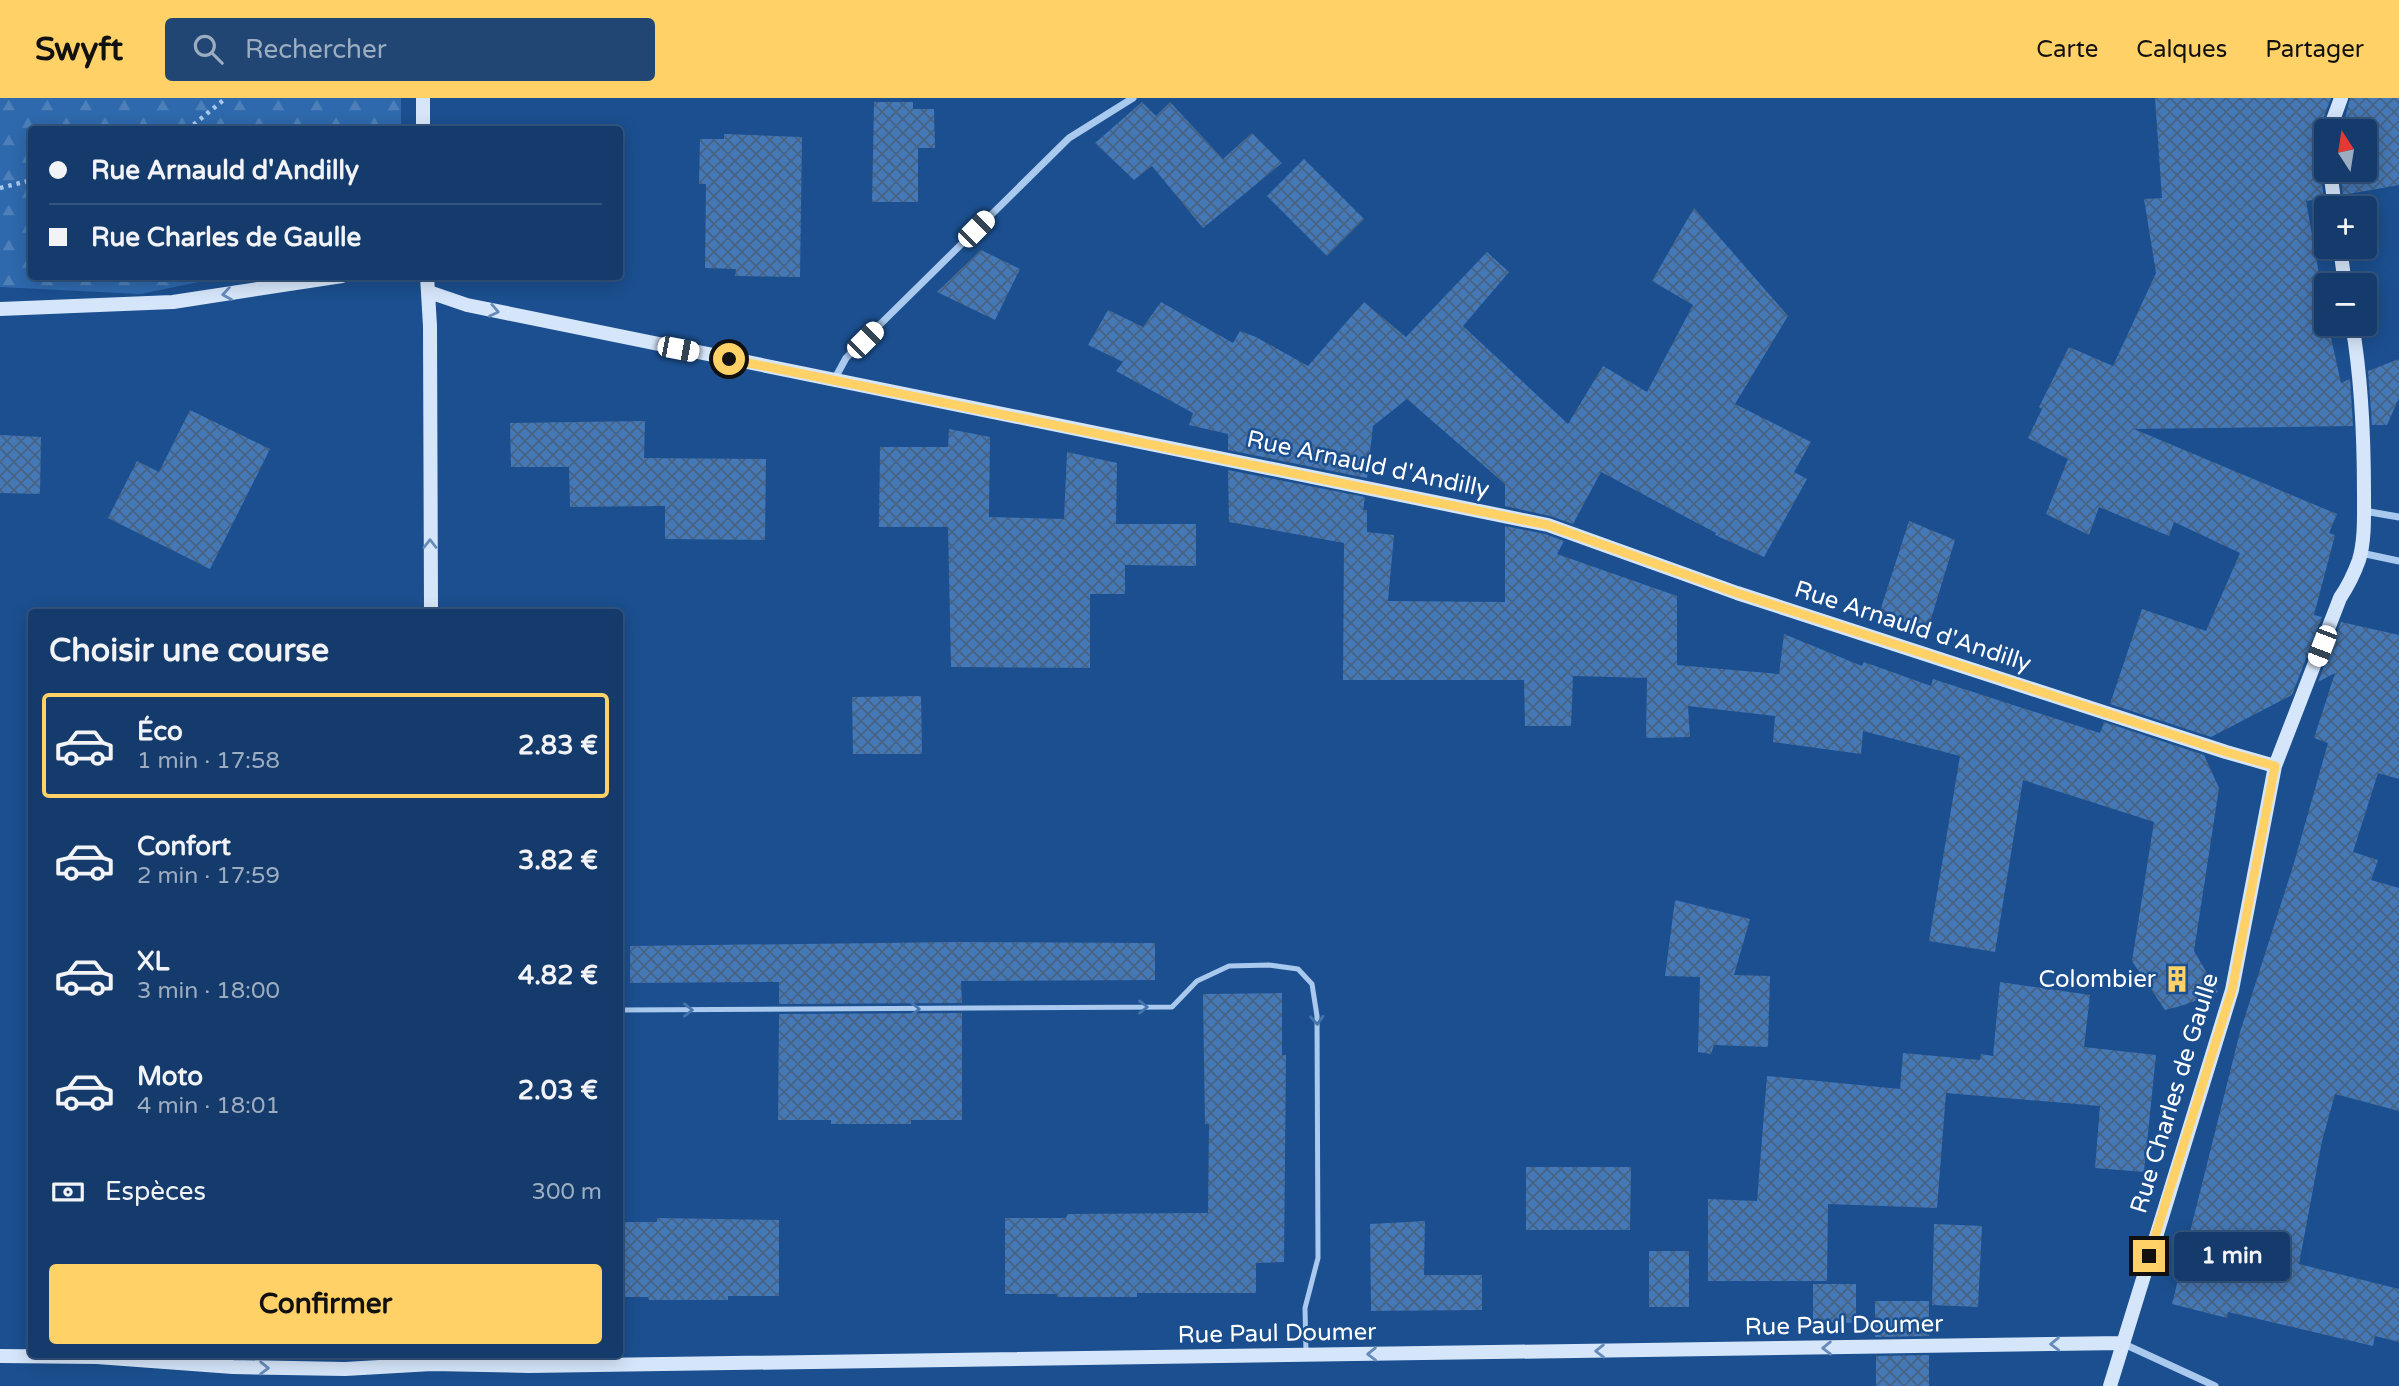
<!DOCTYPE html>
<html lang="fr">
<meta charset="utf-8">
<style>
body{margin:0;font-family:"Varela Round",sans-serif;background:#214673;color:#f1f3f6;height:100vh;display:flex;flex-direction:column;font-size:26px;white-space:nowrap}
*{box-sizing:border-box;margin:0}
p{font-size:23px;color:#9dadc1}
.icon{flex:none;width:38px;height:38px;fill:none;stroke:currentColor;stroke-width:2;stroke-linecap:round;stroke-linejoin:round}
.map{position:relative;flex:1;overflow:hidden}
.side{position:absolute;left:28px;top:511px;width:595px;height:749px;display:flex;flex-direction:column;background:#143b6b;border-radius:7px;box-shadow:0 4px 18px #0003,0 0 0 2px #33557e}
.side>*{flex:none}
.top-card{position:absolute;left:28px;top:28px;width:595px;height:154px;border-radius:7px;box-shadow:0 4px 18px #0003,0 0 0 2px #33557e;display:grid;align-content:center;height:154px;padding:0 21px;background:#143b6b}
.needle{width:46px;rotate:348deg}
.fabs{position:absolute;left:2314px;top:21px;display:grid;gap:14px}
.fabs a{display:grid;place-items:center;width:63px;height:63px;border-radius:7px;background:#143b6b;box-shadow:0 4px 18px #0003,0 0 0 2px #33557e;font-size:35px}
.end{position:absolute;width:32px;height:32px;margin:-16px;border:9px solid #ffd166;background:#111;box-shadow:0 0 0 4px #111}
.from{border-radius:50%}
.bubble{position:absolute;height:49px;border-radius:7px;background:#143b6b;box-shadow:0 4px 18px #0003,0 0 0 2px #33557e;font-size:23px;font-weight:700;line-height:49px;text-align:center}
.car{position:absolute;width:21px;height:42px;margin:-21px -10px;border-radius:9px;box-shadow:0 0 5px 2px #0007;background:linear-gradient(#fff 24%,#345 0 40%,#fff 0 76%,#345 0 86%,#fff 0)}
.top-card b{display:flex;align-items:center;gap:24px;height:66px;font-size:26px}
.top-card b+b{border-top:2px solid #33557e}
.top-card i{width:18px;height:18px;background:#f1f3f6}
ul{padding:0;list-style:none}
li{display:flex;align-items:center;gap:21px;height:105px;margin:0 14px 10px;padding:0 7px;border:4px solid transparent;border-radius:7px}
li div{flex:1}
li b{display:block;font-size:26px}
li em{font-style:normal;font-weight:700}
li.current{border-color:#ffd166}
li>.icon{width:63px;height:63px;stroke-width:1.5}
h2{padding:0 21px;font-size:32px;line-height:84px}
.pay{display:flex;align-items:center;gap:18px;height:77px;padding:0 21px;font-size:26px}
.pay p{margin-inline-start:auto}
.button{display:flex;gap:14px;margin-top:auto;padding:14px 21px}
.button a{flex:1;height:80px;border-radius:7px;background:#ffd166;color:#111;font-size:28px;font-weight:700;line-height:80px;text-align:center}
header{display:flex;align-items:center;gap:42px;box-sizing:border-box;height:98px;padding:0 35px;background:#ffd166;color:#111}
header strong{font-size:33px}
nav{display:flex;gap:38px;margin-inline-start:auto;font-size:24px}
.search{width:490px;height:63px;background:#214673;display:flex;align-items:center;gap:18px;box-sizing:border-box;padding:0 24px;border-radius:7px;color:#9dadc1;font-size:26px}
.map>svg:first-child{display:block}
.forest{fill:url(#forest-firs)}
.building{fill:url(#building-cross-hatch)}
.lines{fill:none;stroke-linecap:round;stroke-linejoin:round}
.path{stroke:#a9c9ee;stroke-width:4.5;stroke-dasharray:3.5 5;stroke-linecap:butt}
.lane{stroke:#a9c9ee;stroke-width:5}
.street{stroke:#a9c9ee;stroke-width:7}
.secondary{stroke:#d6e6fa;stroke-width:14}
.oneway{stroke:#668bba}
.oneway2{stroke:#4674ac}
.route{stroke:#ffd166;stroke-width:9}
.labels{text-anchor:middle;stroke-width:5;stroke-linejoin:round;paint-order:stroke}
.street-label{font-size:24px;fill:#fff;stroke:#1b4f8f}
.poi-label{font-size:24px;fill:#fff;stroke:#1b4f8f;text-anchor:end}
</style>
<header>
<strong>Swyft</strong>
<div class="search"><svg class="icon" aria-label="search" viewBox="0 0 24 24"><circle cx="10" cy="10" r="6"/><path d="M15 15l6 6"/></svg>Rechercher</div>
<nav><a>Carte</a><a>Calques</a><a>Partager</a></nav>
</header>
<div class="map">
<svg width="2399" height="1288" viewBox="0 0 2399 1288">
<defs>
<pattern id="forest-firs" width="22" height="20" patternUnits="userSpaceOnUse" patternTransform="scale(1.75)"><rect width="22" height="20" fill="#2e69ad"/><path d="M5 1l3.5 6h-7zM16 11l3.5 6h-7z" fill="#4d80b9"/></pattern>
<pattern id="building-cross-hatch" width="8" height="8" patternUnits="userSpaceOnUse" patternTransform="scale(1.75)"><rect width="8" height="8" fill="#4478b7"/><path d="M0 0l8 8M0 8l8-8" fill="none" stroke="#486282"/></pattern>
</defs>
<rect width="100%" height="100%" fill="#1b4f8f"/>
<path class="forest" d="M 0,0 L 401,0 L 401,31 L 32,32 L 32,178 L 223,179 L 140,196 L 0,189 Z"/>
<path class="building" d="M 2155,0 L 2331,0 L 2324,19 L 2322,32 L 2326,40 L 2326,64 L 2320,73 L 2324,100 L 2306,103 L 2326,215 L 2326,226 L 2328,226 L 2341,285 L 2350,281 L 2353,328 L 2134,331 L 2337,416 L 2329,435 L 2335,437 L 2314,517 L 2322,519 L 2292,597 L 2211,639 L 2110,606 L 2142,511 L 2206,533 L 2240,455 L 2174,424 L 2169,438 L 2099,409 L 2089,437 L 2046,416 L 2068,361 L 2028,340 L 2042,311 L 2039,309 L 2069,249 L 2113,268 L 2156,175 L 2144,101 L 2162,100 Z
M 2350,0 L 2399,0 L 2399,87 L 2343,97 L 2340,72 L 2364,72 L 2364,33 L 2342,33 Z
M 874,4 L 913,4 L 913,11 L 934,11 L 935,50 L 918,50 L 918,104 L 872,104 Z
M 1142,4 L 1156,18 L 1170,4 L 1223,61 L 1252,35 L 1282,65 L 1203,130 L 1152,68 L 1134,82 L 1095,45 Z
M 724,36 L 802,39 L 800,179 L 735,178 L 736,171 L 705,170 L 706,86 L 699,86 L 700,41 L 724,41 Z
M 1304,61 L 1364,121 L 1327,158 L 1267,98 Z
M 1694,110 L 1788,218 L 1735,306 L 1811,344 L 1794,374 L 1807,381 L 1764,459 L 1715,437 L 1716,435 L 1601,374 L 1573,426 L 1550,418 L 1505,408 L 1505,386 L 1407,301 L 1373,328 L 1367,380 L 1228,352 L 1228,336 L 1189,327 L 1193,315 L 1116,273 L 1123,264 L 1088,247 L 1108,212 L 1143,229 L 1161,204 L 1233,245 L 1240,233 L 1256,239 L 1308,268 L 1364,204 L 1406,239 L 1487,154 L 1509,174 L 1463,228 L 1568,326 L 1603,268 L 1647,294 L 1693,207 L 1652,183 Z
M 981,152 L 1020,171 L 995,222 L 937,194 Z
M 2399,261 L 2399,300 L 2387,327 L 2372,327 L 2368,273 Z
M 190,312 L 270,351 L 210,471 L 108,420 L 137,363 L 159,374 Z
M 645,323 L 644,360 L 766,361 L 765,442 L 665,441 L 665,408 L 570,409 L 569,369 L 511,369 L 510,325 Z
M 949,331 L 990,339 L 989,419 L 1064,421 L 1067,354 L 1117,365 L 1116,426 L 1196,426 L 1196,468 L 1125,467 L 1125,496 L 1090,496 L 1090,570 L 951,569 L 948,429 L 879,429 L 880,349 L 948,349 Z
M 0,337 L 41,339 L 40,396 L 0,395 Z
M 1228,372 L 1365,399 L 1363,412 L 1367,412 L 1367,434 L 1394,437 L 1388,503 L 1505,504 L 1505,428 L 1545,436 L 1564,443 L 1557,456 L 1677,498 L 1677,567 L 1779,576 L 1784,536 L 1862,568 L 1864,564 L 1931,588 L 1933,581 L 2100,635 L 2104,624 L 2204,657 L 2219,690 L 2194,853 L 2218,894 L 2184,907 L 2165,912 L 2132,863 L 2154,724 L 2023,682 L 1995,854 L 1929,843 L 1960,658 L 1863,633 L 1861,656 L 1773,644 L 1775,618 L 1688,608 L 1690,639 L 1646,640 L 1647,580 L 1573,578 L 1571,628 L 1525,628 L 1524,582 L 1343,582 L 1344,445 L 1229,424 Z
M 1909,423 L 1955,442 L 1927,534 L 1880,513 Z
M 2341,524 L 2399,537 L 2399,681 L 2378,675 L 2353,754 L 2378,762 L 2371,782 L 2399,790 L 2399,1013 L 2335,996 L 2322,1043 L 2299,1166 L 2399,1191 L 2399,1244 L 2375,1238 L 2373,1248 L 2228,1214 L 2227,1220 L 2172,1206 L 2240,934 L 2294,765 L 2328,645 L 2314,640 L 2335,575 L 2318,584 Z
M 921,598 L 922,656 L 853,656 L 852,599 Z
M 1675,802 L 1750,821 L 1734,877 L 1770,878 L 1768,949 L 1714,947 L 1711,956 L 1698,954 L 1700,879 L 1665,878 Z
M 955,844 L 1155,845 L 1155,882 L 961,883 L 962,905 L 779,906 L 779,884 L 630,885 L 630,848 Z
M 2000,884 L 2090,897 L 2084,949 L 2156,957 L 2144,1074 L 2095,1070 L 2100,1008 L 1946,995 L 1937,1110 L 1828,1106 L 1827,1183 L 1708,1183 L 1708,1101 L 1757,1103 L 1767,978 L 1900,991 L 1903,955 L 1980,962 L 1981,956 L 1993,958 Z
M 1282,895 L 1282,957 L 1286,957 L 1284,1164 L 1256,1165 L 1256,1195 L 1137,1195 L 1137,1199 L 1057,1199 L 1057,1196 L 1005,1196 L 1005,1120 L 1066,1120 L 1067,1116 L 1208,1115 L 1209,1026 L 1205,1026 L 1203,896 Z
M 962,915 L 962,1022 L 911,1022 L 911,1026 L 831,1026 L 831,1022 L 778,1022 L 779,916 Z
M 1526,1069 L 1631,1069 L 1630,1132 L 1526,1132 Z
M 657,1120 L 779,1122 L 779,1198 L 728,1198 L 728,1202 L 649,1202 L 648,1199 L 620,1199 L 620,1124 L 657,1124 Z
M 1425,1123 L 1424,1177 L 1482,1177 L 1482,1212 L 1371,1213 L 1370,1126 Z
M 1934,1126 L 1982,1128 L 1978,1209 L 1932,1207 Z
M 1649,1153 L 1689,1153 L 1689,1209 L 1649,1209 Z
M 1813,1186 L 1856,1186 L 1856,1225 L 1813,1224 Z
M 1875,1203 L 1929,1203 L 1929,1238 L 1875,1239 Z
M 1929,1257 L 1929,1288 L 1876,1288 L 1876,1258 Z"/>
<g class="lines">
<path class="path" d="M 187,32 L 226,0
M 0,90 L 32,82"/>
<path class="lane" d="M 620,912 L 1172,909 L 1197,883 L 1229,868 L 1269,867 L 1298,871 L 1312,886 L 1317,918 L 1318,1160 L 1305,1210 L 1306,1255"/>
<path class="street" d="M 834,282 L 846,260 L 1069,40 L 1133,0
M 2364,413 L 2399,419
M 2361,455 L 2399,463
M 2124,1246 L 2215,1288"/>
<path class="secondary" d="M 423,0 L 423,32
M 2332,33 L 2333,22 L 2341,0
M 2330,72 L 2335,110
M 2340,149 L 2345,187
M 427,178 L 430,228 L 431,514
M 429,194 L 467,207 L 1548,427 L 1737,495 L 2226,654 L 2275,668
M 0,211 L 173,204 L 342,178
M 0,1258 L 97,1259 L 233,1269 L 345,1271 L 432,1266 L 529,1268 L 2123,1245
M 2110,1288 L 2232,892 L 2275,668 L 2340,500 C 2348,488 2354,476 2359,462 C 2365,442 2364,418 2364,397 C 2364,341 2362,282 2352,226"/>
</g>
<defs><path id="oneway-chevron" d="M-2-3.5L2.5 0L-2 3.5" fill="none" stroke-width="1.6" stroke-linecap="round" stroke-linejoin="round" transform="scale(1.75)"/></defs>
<g class="oneway">
<use href="#oneway-chevron" transform="translate(227 196) rotate(171)"/>
<use href="#oneway-chevron" transform="translate(494 213) rotate(12)"/>
<use href="#oneway-chevron" transform="translate(430 446) rotate(-90)"/>
<use href="#oneway-chevron" transform="translate(2055 1246) rotate(179)"/>
<use href="#oneway-chevron" transform="translate(1827 1250) rotate(179)"/>
<use href="#oneway-chevron" transform="translate(1600 1253) rotate(179)"/>
<use href="#oneway-chevron" transform="translate(1372 1256) rotate(179)"/>
<use href="#oneway-chevron" transform="translate(264 1270) rotate(1)"/>
</g>
<g class="oneway2">
<use href="#oneway-chevron" transform="translate(1143 909)"/>
<use href="#oneway-chevron" transform="translate(915 911)"/>
<use href="#oneway-chevron" transform="translate(688 912)"/>
<use href="#oneway-chevron" transform="translate(1317 922) rotate(87)"/>
</g>
<g class="lines">
<path class="route" d="M 729,261 L 1548,427 L 1737,495 L 2226,654 L 2275,668 L 2232,892 L 2149,1158"/>
</g>
<defs>
<symbol id="building-bare" viewBox="-9 -9 18 18"><path d="M-4-6H4V6H1V3H-1V6H-4ZM-2.5-4.3h1.7v1.8h-1.7ZM.8-4.3h1.7v1.8H.8ZM-2.5-1h1.7V.8h-1.7ZM.8-1h1.7V.8H.8Z" fill="#ffd166" stroke="#1b4f8f" stroke-width="2.5" paint-order="stroke"/></symbol>
</defs>
<g fill-rule="evenodd">
<use href="#building-bare" x="2158" y="862" width="38" height="38"/>
</g>
<g class="labels">
<g class="street-label">
<text transform="translate(1368 366) rotate(12)" y="8">Rue Arnauld d'Andilly</text>
<text transform="translate(1913 528) rotate(18)" y="8">Rue Arnauld d'Andilly</text>
<text transform="translate(2174 995) rotate(-73)" y="8">Rue Charles de Gaulle</text>
<text transform="translate(1844 1227) rotate(-1)" y="8">Rue Paul Doumer</text>
<text transform="translate(1277 1235) rotate(-1)" y="8">Rue Paul Doumer</text>
</g>
<g class="poi-label">
<text x="2156" y="889">Colombier</text>
</g>
</g>
</svg>
<div class="fabs">
<a><svg class="needle" viewBox="-14 -14 28 28"><path d="M0-13l5 13h-10z" fill="#e53935"/><path d="M0 13l5-13h-10z" fill="#9dadc1"/></svg></a>
<a>+</a>
<a>−</a>
</div>
<i class="end from" style="left:729px;top:261px"></i>
<i class="end" style="left:2149px;top:1158px"></i>
<div class="bubble" style="left:2174px;top:1134px;width:116px">1 min</div>
<i class="car" style="left:976px;top:131px;rotate:45deg"></i>
<i class="car" style="left:865px;top:242px;rotate:45deg"></i>
<i class="car" style="left:678px;top:251px;rotate:101deg"></i>
<i class="car" style="left:2322px;top:548px;rotate:201deg"></i>
<div class="top-card">
<b><i class="from"></i>Rue Arnauld d'Andilly</b>
<b><i></i>Rue Charles de Gaulle</b>
</div>
<section class="side">
<h2>Choisir une course</h2>
<ul>
<li class="current"><svg class="icon" aria-label="car" viewBox="0 0 24 24"><path d="M5 17H2v-5l4-1 3-4h7l3 4 3 1v5h-3M9 17h6M6 11h13"/><circle cx="7" cy="17" r="2"/><circle cx="17" cy="17" r="2"/></svg><div><b>Éco</b><p>1 min · 17:58</p></div><em>2.83 €</em></li>
<li><svg class="icon" aria-label="car" viewBox="0 0 24 24"><path d="M5 17H2v-5l4-1 3-4h7l3 4 3 1v5h-3M9 17h6M6 11h13"/><circle cx="7" cy="17" r="2"/><circle cx="17" cy="17" r="2"/></svg><div><b>Confort</b><p>2 min · 17:59</p></div><em>3.82 €</em></li>
<li><svg class="icon" aria-label="car" viewBox="0 0 24 24"><path d="M5 17H2v-5l4-1 3-4h7l3 4 3 1v5h-3M9 17h6M6 11h13"/><circle cx="7" cy="17" r="2"/><circle cx="17" cy="17" r="2"/></svg><div><b>XL</b><p>3 min · 18:00</p></div><em>4.82 €</em></li>
<li><svg class="icon" aria-label="car" viewBox="0 0 24 24"><path d="M5 17H2v-5l4-1 3-4h7l3 4 3 1v5h-3M9 17h6M6 11h13"/><circle cx="7" cy="17" r="2"/><circle cx="17" cy="17" r="2"/></svg><div><b>Moto</b><p>4 min · 18:01</p></div><em>2.03 €</em></li>
</ul>
<div class="pay"><svg class="icon" aria-label="cash" viewBox="0 0 24 24"><path d="M3 7h18v10H3z"/><circle cx="12" cy="12" r="2"/></svg>Espèces<p>300 m</p></div>
<div class="button"><a>Confirmer</a></div>
</section>
</div>
